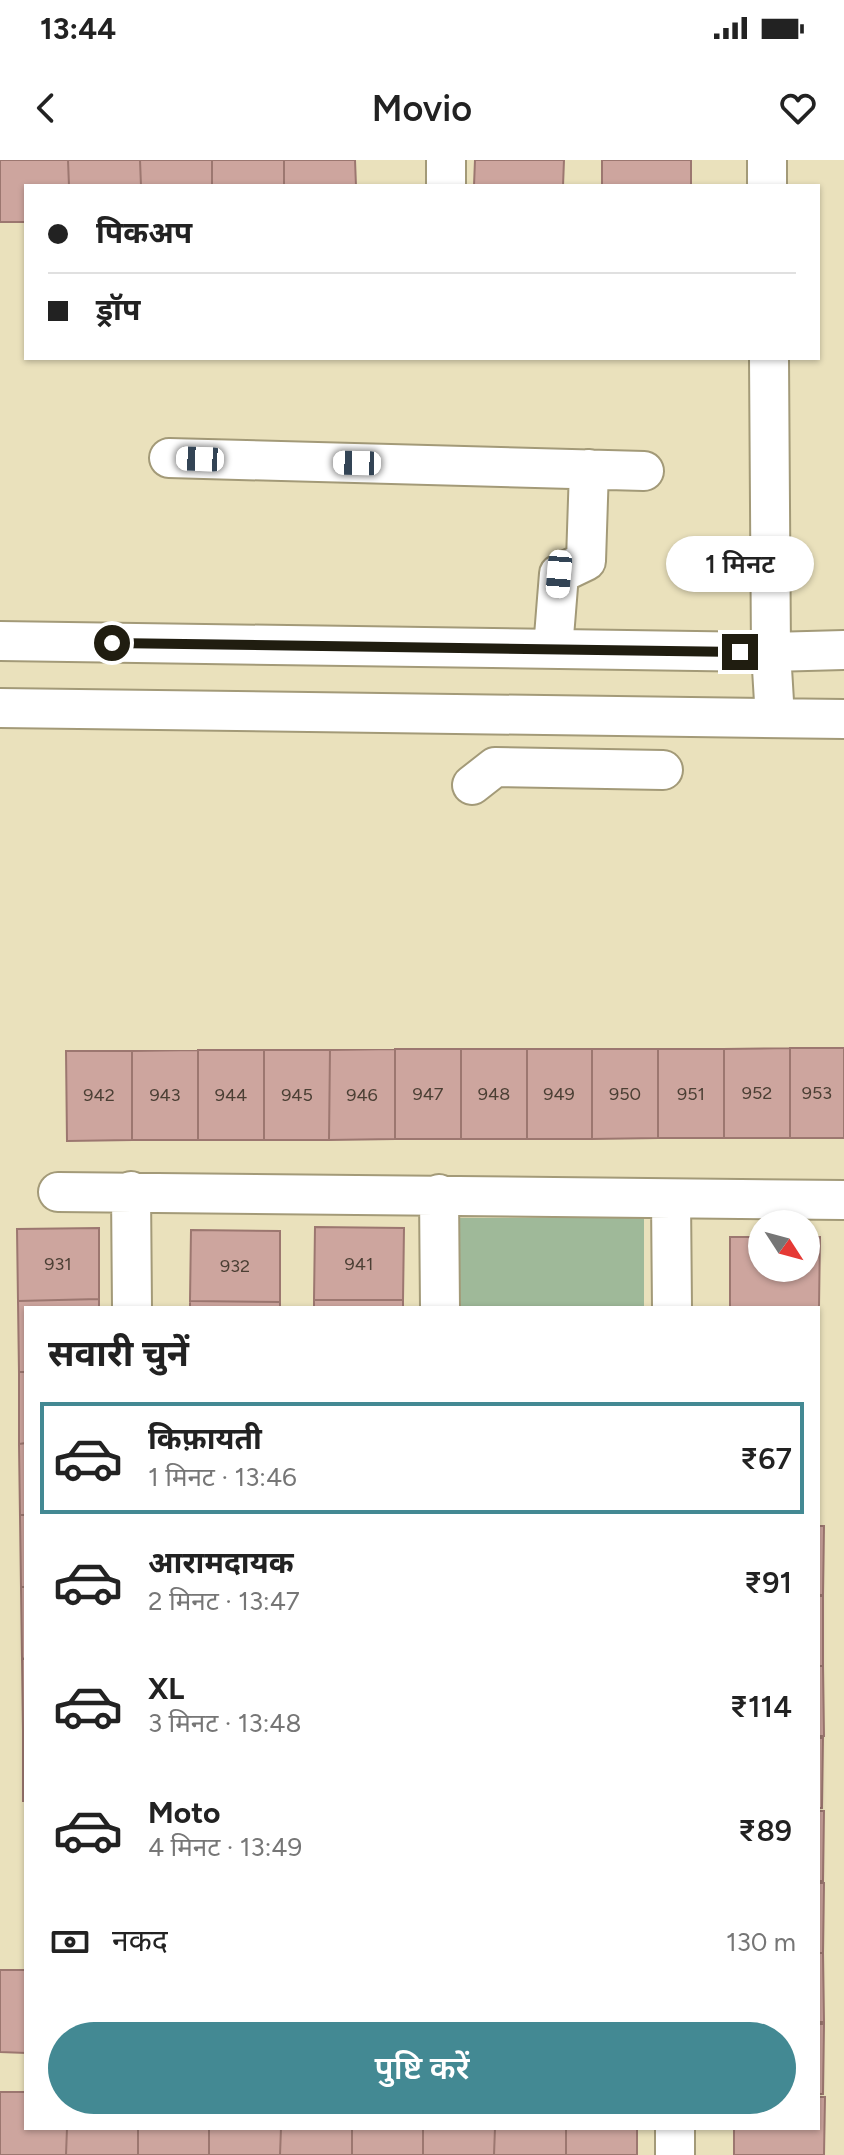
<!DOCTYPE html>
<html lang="hi">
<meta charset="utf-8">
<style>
body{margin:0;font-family:Figtree,"Noto Sans Devanagari",sans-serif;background:#f2f2f2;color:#222;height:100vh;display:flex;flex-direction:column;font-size:30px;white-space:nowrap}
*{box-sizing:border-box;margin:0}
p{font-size:26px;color:#767676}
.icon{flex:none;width:44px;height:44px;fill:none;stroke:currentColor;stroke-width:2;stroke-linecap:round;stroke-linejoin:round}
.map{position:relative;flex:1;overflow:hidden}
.side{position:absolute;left:24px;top:1146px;width:796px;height:824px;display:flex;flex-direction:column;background:#fff;border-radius:0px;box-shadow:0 2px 6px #0004}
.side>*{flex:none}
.top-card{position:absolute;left:24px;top:24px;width:796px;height:176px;border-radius:0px;box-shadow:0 2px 6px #0004;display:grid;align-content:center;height:176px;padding:0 24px;background:#fff}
.needle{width:52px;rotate:126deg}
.tools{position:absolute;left:748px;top:1050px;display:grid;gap:16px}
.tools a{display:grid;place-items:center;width:72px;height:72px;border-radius:50%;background:#fff;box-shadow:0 2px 6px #0004;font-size:40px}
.end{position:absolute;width:36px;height:36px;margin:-18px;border:10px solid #201d10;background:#fff;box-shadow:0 0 0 4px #fff}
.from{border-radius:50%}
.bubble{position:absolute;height:56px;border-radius:28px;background:#fff;box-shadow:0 2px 6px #0004;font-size:26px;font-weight:600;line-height:56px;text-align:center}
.car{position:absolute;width:24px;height:48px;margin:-24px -12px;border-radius:10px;box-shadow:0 0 6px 2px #0007;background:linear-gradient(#fff 24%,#345 0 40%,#fff 0 76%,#345 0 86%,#fff 0)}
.top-card b{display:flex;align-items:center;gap:28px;height:76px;font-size:30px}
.top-card b+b{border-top:2px solid #e0e0e0}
.top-card i{width:20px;height:20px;background:#222}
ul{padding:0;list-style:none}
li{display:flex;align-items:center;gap:24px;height:112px;margin:0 16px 12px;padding:0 8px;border:4px solid transparent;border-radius:0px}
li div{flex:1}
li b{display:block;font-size:30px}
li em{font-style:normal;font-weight:600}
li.active{border-color:#438993}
li>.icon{width:72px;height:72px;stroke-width:1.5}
h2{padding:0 24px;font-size:36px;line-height:96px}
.pay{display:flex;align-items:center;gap:20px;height:88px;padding:0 24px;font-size:30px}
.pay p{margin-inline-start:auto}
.primary-button{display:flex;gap:16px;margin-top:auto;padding:16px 24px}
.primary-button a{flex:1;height:92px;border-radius:48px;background:#438993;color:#fff;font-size:32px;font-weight:600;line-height:92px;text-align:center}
.status{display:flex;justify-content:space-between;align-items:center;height:56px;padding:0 40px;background:#fff;direction:ltr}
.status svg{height:22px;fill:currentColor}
header{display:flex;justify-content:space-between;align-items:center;height:104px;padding:0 24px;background:#fff;font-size:36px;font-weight:600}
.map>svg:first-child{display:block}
.green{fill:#9fb999}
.building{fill:#cda59e;stroke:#9c7770;stroke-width:2}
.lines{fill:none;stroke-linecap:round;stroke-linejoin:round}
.minor-casing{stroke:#a39a78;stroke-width:42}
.minor{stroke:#fff;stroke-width:38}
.route{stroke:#201d10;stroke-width:10}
.labels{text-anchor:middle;stroke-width:6;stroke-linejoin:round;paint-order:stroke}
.number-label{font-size:18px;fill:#4b3f34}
</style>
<div class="status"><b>13:44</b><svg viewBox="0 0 49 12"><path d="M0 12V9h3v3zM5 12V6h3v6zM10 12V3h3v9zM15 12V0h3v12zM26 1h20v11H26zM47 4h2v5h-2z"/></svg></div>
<header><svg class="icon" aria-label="back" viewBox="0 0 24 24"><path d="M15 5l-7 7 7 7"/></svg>Movio<svg class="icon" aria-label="heart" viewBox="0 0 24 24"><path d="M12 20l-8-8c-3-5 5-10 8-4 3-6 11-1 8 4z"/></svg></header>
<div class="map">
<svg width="844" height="1995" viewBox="0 0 844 1995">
<rect width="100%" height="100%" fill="#eae1bc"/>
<path class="green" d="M 644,1057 L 644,1148 L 452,1148 L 452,1058 Z"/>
<path class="building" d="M 0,0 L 68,0 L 69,26 L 26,26 L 26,62 L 0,62 Z
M 68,0 L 140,0 L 141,26 L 69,26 Z
M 140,0 L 212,0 L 212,26 L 141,26 Z
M 212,0 L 284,0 L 284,26 L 212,26 Z
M 284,0 L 355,0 L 356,26 L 284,26 Z
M 475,0 L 564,0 L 563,26 L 474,26 Z
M 602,0 L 691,0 L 691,26 L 602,26 Z
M 790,888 L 790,978 L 724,978 L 724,889 Z
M 790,888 L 844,888 L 844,978 L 790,978 Z
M 395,889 L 395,979 L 329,980 L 330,890 Z
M 395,889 L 461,889 L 461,979 L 395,979 Z
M 461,889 L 527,889 L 527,979 L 461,979 Z
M 527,889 L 592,889 L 592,979 L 527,979 Z
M 592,889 L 658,889 L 658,978 L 592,979 Z
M 658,889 L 724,889 L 724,978 L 658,978 Z
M 198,890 L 198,980 L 132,980 L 132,891 Z
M 198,890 L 264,890 L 264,980 L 198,980 Z
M 264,890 L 330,890 L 329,980 L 264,980 Z
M 66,891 L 132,891 L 132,980 L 67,981 Z
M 315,1067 L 404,1068 L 403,1140 L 314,1140 Z
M 99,1068 L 99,1139 L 18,1141 L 17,1069 Z
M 191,1070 L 280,1071 L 280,1142 L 190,1141 Z
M 730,1077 L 762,1077 L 762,1108 L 806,1108 L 806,1077 L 820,1077 L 819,1147 L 730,1147 Z
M 99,1139 L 99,1148 L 26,1148 L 26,1212 L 19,1212 L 18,1141 Z
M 314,1140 L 403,1140 L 403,1148 L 314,1148 Z
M 190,1141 L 280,1142 L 280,1148 L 190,1148 Z
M 19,1212 L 26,1212 L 26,1283 L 19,1284 Z
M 26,1283 L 26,1355 L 20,1355 L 19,1284 Z
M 20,1355 L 26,1355 L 26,1427 L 21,1427 Z
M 818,1366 L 824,1366 L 823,1435 L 818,1435 Z
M 21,1427 L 26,1427 L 26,1498 L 22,1499 Z
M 818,1436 L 823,1436 L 823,1506 L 818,1506 Z
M 26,1498 L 26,1570 L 23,1570 L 22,1499 Z
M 818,1506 L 823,1506 L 824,1576 L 818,1576 Z
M 23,1570 L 26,1570 L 26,1641 L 23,1641 Z
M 818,1578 L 823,1578 L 822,1648 L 818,1648 Z
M 818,1651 L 824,1651 L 823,1721 L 818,1721 Z
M 818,1723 L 824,1723 L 823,1793 L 818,1793 Z
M 818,1793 L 823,1793 L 824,1862 L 818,1862 Z
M 0,1810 L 26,1810 L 26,1893 L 0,1892 Z
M 818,1864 L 824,1864 L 823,1934 L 818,1934 Z
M 0,1932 L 26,1932 L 26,1968 L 67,1968 L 66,1995 L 0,1995 Z
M 818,1937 L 825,1937 L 824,1995 L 734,1995 L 734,1968 L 818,1968 Z
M 67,1968 L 138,1968 L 138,1995 L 66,1995 Z
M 138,1968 L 209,1968 L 209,1995 L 138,1995 Z
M 209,1968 L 281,1968 L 280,1995 L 209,1995 Z
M 281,1968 L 352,1968 L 352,1995 L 280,1995 Z
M 352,1968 L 423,1968 L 423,1995 L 352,1995 Z
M 423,1968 L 495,1968 L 494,1995 L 423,1995 Z
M 495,1968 L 566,1968 L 566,1995 L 494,1995 Z
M 566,1968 L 637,1968 L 637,1995 L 566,1995 Z"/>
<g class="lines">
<defs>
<path id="minor" d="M 446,0 L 446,26
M 767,0 L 767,26
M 769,198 L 771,492 L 775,558
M 169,298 L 644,311
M 0,481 L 771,492 L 844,490
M 553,489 L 559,414 L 586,401 L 589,309
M 0,548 L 844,559
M 472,625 L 495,607 L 663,610
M 131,1031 L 132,1148
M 58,1032 L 844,1040
M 439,1034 L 440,1148
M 671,1039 L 672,1148
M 675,1968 L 675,1995"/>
</defs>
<use href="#minor" class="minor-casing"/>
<use href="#minor" class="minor"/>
</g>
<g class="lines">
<path class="route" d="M 112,483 L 740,492"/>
</g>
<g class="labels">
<g class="number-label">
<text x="757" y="939">952</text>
<text x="817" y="939">953</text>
<text x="428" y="940">947</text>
<text x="494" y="940">948</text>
<text x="559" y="940">949</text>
<text x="625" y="940">950</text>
<text x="691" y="940">951</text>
<text x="99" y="941">942</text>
<text x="165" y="941">943</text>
<text x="231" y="941">944</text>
<text x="297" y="941">945</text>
<text x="362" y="941">946</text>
<text x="58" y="1110">931</text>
<text x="359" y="1110">941</text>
<text x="235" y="1112">932</text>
</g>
</g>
</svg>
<div class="tools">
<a><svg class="needle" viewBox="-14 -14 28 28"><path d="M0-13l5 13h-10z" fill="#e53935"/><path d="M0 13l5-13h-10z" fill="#767676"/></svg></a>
</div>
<i class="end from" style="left:112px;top:483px"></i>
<i class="end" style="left:740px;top:492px"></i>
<div class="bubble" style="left:666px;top:376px;width:148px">1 मिनट</div>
<i class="car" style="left:200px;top:299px;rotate:272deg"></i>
<i class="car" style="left:357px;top:303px;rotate:271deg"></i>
<i class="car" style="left:559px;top:414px;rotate:185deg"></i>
<div class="top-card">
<b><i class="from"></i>पिकअप</b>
<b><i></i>ड्रॉप</b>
</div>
<section class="side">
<h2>सवारी चुनें</h2>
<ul>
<li class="active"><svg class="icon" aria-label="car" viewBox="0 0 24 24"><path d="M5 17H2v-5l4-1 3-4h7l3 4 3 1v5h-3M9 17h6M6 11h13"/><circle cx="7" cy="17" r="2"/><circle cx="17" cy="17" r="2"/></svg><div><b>किफ़ायती</b><p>1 मिनट · 13:46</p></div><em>₹67</em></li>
<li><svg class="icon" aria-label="car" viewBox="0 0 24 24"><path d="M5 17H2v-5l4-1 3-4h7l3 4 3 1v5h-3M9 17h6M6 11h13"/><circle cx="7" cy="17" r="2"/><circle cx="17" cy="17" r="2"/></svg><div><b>आरामदायक</b><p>2 मिनट · 13:47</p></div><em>₹91</em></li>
<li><svg class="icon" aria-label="car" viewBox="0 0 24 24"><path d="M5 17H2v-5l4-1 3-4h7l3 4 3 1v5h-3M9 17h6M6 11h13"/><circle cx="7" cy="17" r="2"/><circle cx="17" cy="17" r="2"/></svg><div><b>XL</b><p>3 मिनट · 13:48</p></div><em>₹114</em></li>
<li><svg class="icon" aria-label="car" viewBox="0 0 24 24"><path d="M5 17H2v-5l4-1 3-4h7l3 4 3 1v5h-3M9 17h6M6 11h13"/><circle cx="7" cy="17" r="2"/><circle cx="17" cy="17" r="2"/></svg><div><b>Moto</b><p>4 मिनट · 13:49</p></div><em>₹89</em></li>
</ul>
<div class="pay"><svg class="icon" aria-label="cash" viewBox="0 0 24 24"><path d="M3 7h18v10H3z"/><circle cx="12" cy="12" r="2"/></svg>नकद<p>130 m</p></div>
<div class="primary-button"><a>पुष्टि करें</a></div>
</section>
</div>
